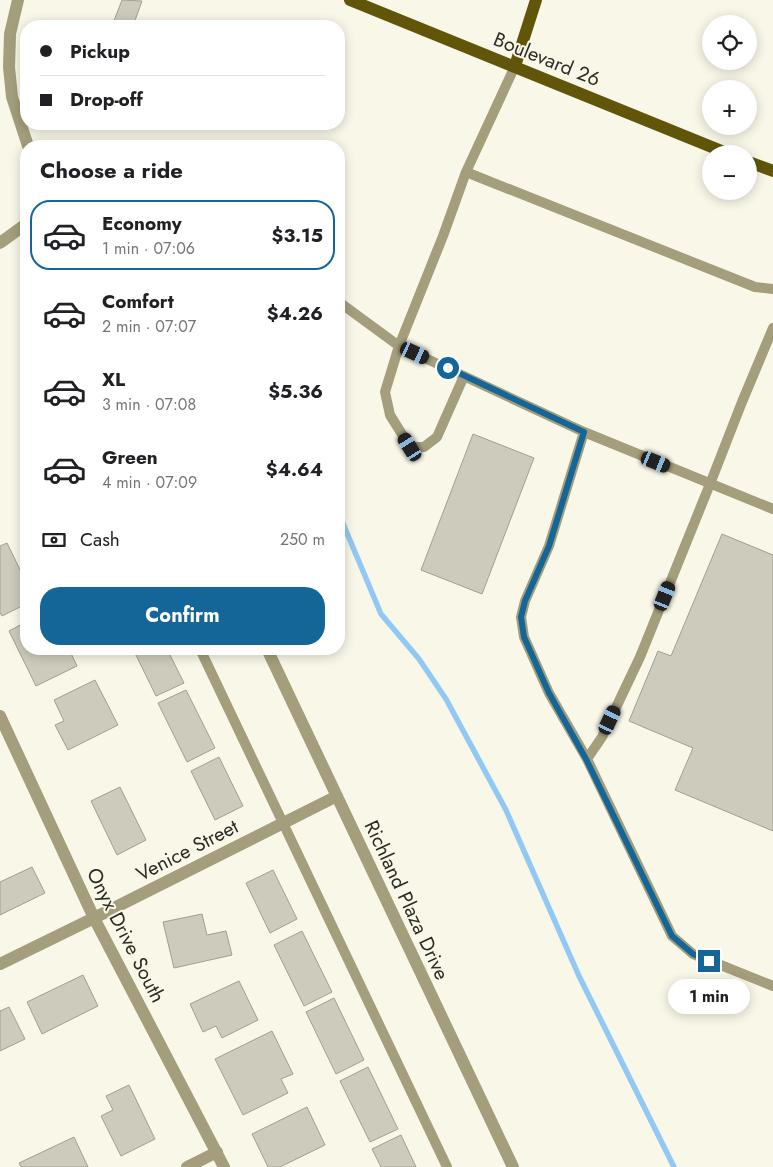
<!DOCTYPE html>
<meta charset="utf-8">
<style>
body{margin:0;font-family:Jost,sans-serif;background:#f2f2f2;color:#202124;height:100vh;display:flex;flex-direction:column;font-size:19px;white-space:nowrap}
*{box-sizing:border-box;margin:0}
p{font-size:16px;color:#757577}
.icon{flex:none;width:28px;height:28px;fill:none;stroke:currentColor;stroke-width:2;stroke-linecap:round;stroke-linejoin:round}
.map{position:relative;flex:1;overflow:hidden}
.side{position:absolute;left:20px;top:140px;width:325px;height:515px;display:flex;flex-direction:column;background:#fff;border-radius:20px;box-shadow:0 2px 12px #0003}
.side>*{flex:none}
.hud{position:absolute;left:20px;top:20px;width:325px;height:110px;border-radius:20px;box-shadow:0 2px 12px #0003;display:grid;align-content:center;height:110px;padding:0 20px;background:#fff}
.tools{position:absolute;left:702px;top:15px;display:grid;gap:10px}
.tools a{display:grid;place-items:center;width:55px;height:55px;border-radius:50%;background:#fff;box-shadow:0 2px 12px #0003;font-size:25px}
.end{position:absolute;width:22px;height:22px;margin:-11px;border:6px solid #156698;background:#fff;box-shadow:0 0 0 2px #fff}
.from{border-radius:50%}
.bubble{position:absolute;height:35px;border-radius:18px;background:#fff;box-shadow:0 2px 12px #0003;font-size:16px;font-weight:700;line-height:35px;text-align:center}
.car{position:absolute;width:15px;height:30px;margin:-15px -8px;border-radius:6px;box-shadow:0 0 4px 1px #0007;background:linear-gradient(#222 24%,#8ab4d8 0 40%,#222 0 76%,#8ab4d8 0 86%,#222 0)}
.hud b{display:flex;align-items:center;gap:18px;height:48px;font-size:19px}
.hud b+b{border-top:1px solid #e0e0e0}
.hud i{width:12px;height:12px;background:#202124}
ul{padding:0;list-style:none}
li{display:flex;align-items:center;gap:15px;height:70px;margin:0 10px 8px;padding:0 10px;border:2px solid transparent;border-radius:20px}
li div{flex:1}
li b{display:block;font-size:19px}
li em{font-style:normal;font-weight:700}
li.current{border-color:#156698}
li>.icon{width:45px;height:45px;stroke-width:1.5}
h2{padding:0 20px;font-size:22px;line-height:60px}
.pay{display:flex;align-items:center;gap:12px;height:55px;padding:0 20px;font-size:19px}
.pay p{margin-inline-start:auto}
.primary-button{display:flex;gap:10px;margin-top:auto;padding:10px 20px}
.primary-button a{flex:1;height:58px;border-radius:20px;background:#156698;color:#fff;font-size:20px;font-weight:700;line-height:58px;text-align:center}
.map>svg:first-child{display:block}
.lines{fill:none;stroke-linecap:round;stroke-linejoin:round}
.stream{stroke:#92c9f4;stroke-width:5.5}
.building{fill:#cdcbbc;stroke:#a19f91}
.lane{stroke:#a49e7c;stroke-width:10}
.street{stroke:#a49e7c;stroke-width:12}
.primary{stroke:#615509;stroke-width:12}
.route{stroke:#156698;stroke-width:6}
.labels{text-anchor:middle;stroke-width:4;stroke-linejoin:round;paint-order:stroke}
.street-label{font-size:20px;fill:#2c2b25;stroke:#f9f7e8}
</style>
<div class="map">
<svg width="773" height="1167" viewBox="0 0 773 1167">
<rect width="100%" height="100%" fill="#f9f7e8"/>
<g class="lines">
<path class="stream" d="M 339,514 L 381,614 L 419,659 L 446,699 L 506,810 L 579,976 L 674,1167"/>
</g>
<path class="building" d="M 122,0 L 142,1 L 133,26 L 112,26 Z
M 473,434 L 534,458 L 482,594 L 421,570 Z
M 722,534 L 773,555 L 773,831 L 675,790 L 693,748 L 629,721 L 658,651 L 671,656 Z
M 7,543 L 26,582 L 26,604 L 2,616 L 0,613 L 0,546 Z
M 26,622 L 26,649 L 69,649 L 77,666 L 36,686 L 9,631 Z
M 133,649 L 167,649 L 184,683 L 156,696 Z
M 95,680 L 118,725 L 68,750 L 55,725 L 64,721 L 54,700 Z
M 186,690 L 215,748 L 187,762 L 158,703 Z
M 219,757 L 243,806 L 215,820 L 191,771 Z
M 120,787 L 146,840 L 117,855 L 91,801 Z
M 32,867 L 45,893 L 0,915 L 0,882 Z
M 273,870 L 297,919 L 270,933 L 246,883 Z
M 202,914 L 207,935 L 226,931 L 232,955 L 174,968 L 163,922 Z
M 302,931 L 332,992 L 304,1006 L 274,945 Z
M 83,975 L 98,1006 L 42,1034 L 27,1002 Z
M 239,981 L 258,1020 L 222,1038 L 216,1026 L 203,1032 L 190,1004 Z
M 334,998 L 364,1060 L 336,1074 L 306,1012 Z
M 9,1007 L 25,1039 L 0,1051 L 0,1011 Z
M 272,1031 L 293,1074 L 281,1079 L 288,1093 L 243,1115 L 215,1059 Z
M 368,1067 L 398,1129 L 370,1142 L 340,1081 Z
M 129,1085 L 155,1139 L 121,1156 L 101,1116 L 113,1110 L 106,1096 Z
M 307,1107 L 325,1145 L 280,1167 L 268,1167 L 252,1134 Z
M 401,1135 L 416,1167 L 381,1167 L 372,1149 Z
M 74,1137 L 88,1167 L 21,1167 L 19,1163 Z"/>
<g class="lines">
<path class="lane" d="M 466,172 L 755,287 L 773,289
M 339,302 L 399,346 L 584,432 L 773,509
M 773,328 L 742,402 L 710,484 L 640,657 L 602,737 L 587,759 L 672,936 L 693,954 L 773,986
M 464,376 L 437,437 L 424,447 L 410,447 L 390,415 L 385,392 L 399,346 L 443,236 L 466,172 L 515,66
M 584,432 L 549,546 L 525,601 L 521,617 L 524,637 L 549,693 L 587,759
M 200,649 L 447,1167"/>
<path class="street" d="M 18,0 L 10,34 L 9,67 L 12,97 L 28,146
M 0,243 L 26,224
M 267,649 L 513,1167
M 0,716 L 94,918 L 224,1167
M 0,964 L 94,918 L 337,796
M 187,1167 L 217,1152"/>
<path class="primary" d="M 350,0 L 729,154
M 515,66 L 536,0
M 749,162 L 773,171"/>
</g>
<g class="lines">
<path class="route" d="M 448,368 L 584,432 L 549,546 L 525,601 L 521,617 L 524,637 L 549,693 L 586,759 L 672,936 L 693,954 L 709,961"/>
</g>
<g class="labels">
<g class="street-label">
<text transform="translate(547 59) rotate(22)" y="7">Boulevard 26</text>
<text transform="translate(187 850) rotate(-27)" y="7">Venice Street</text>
<text transform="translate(407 900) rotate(65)" y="7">Richland Plaza Drive</text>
<text transform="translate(126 935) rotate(63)" y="7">Onyx Drive South</text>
</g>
</g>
</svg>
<div class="tools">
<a><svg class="icon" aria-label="locate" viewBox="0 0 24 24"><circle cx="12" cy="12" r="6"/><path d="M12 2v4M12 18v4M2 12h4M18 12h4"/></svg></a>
<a>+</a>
<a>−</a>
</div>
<i class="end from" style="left:448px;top:368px"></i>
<i class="end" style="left:709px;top:961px"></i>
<div class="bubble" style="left:668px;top:979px;width:82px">1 min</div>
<i class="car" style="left:415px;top:353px;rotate:115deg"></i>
<i class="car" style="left:410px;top:447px;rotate:328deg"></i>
<i class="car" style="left:656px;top:462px;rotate:112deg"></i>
<i class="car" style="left:665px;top:596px;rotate:22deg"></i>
<i class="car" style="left:610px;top:720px;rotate:25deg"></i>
<div class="hud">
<b><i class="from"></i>Pickup</b>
<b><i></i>Drop-off</b>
</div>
<section class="side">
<h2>Choose a ride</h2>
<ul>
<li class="current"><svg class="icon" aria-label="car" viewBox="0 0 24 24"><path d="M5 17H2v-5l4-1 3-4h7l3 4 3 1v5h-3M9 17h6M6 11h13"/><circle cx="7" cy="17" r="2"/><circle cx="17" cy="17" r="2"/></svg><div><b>Economy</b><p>1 min · 07:06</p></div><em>$3.15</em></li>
<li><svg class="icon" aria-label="car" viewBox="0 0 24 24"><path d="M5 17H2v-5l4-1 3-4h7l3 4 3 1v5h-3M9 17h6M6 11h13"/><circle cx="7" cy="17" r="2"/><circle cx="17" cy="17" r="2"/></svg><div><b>Comfort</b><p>2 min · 07:07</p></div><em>$4.26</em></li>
<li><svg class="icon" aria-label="car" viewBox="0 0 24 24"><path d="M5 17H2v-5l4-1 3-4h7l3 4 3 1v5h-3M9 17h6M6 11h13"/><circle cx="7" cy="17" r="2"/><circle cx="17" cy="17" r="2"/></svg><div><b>XL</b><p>3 min · 07:08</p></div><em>$5.36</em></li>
<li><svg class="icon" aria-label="car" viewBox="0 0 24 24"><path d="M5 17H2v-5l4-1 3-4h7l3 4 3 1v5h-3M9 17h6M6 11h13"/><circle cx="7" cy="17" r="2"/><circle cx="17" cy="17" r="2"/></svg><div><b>Green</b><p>4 min · 07:09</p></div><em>$4.64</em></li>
</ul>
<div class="pay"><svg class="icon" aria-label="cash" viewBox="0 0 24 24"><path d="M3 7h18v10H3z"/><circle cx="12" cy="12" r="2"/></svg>Cash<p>250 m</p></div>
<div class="primary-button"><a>Confirm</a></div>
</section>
</div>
